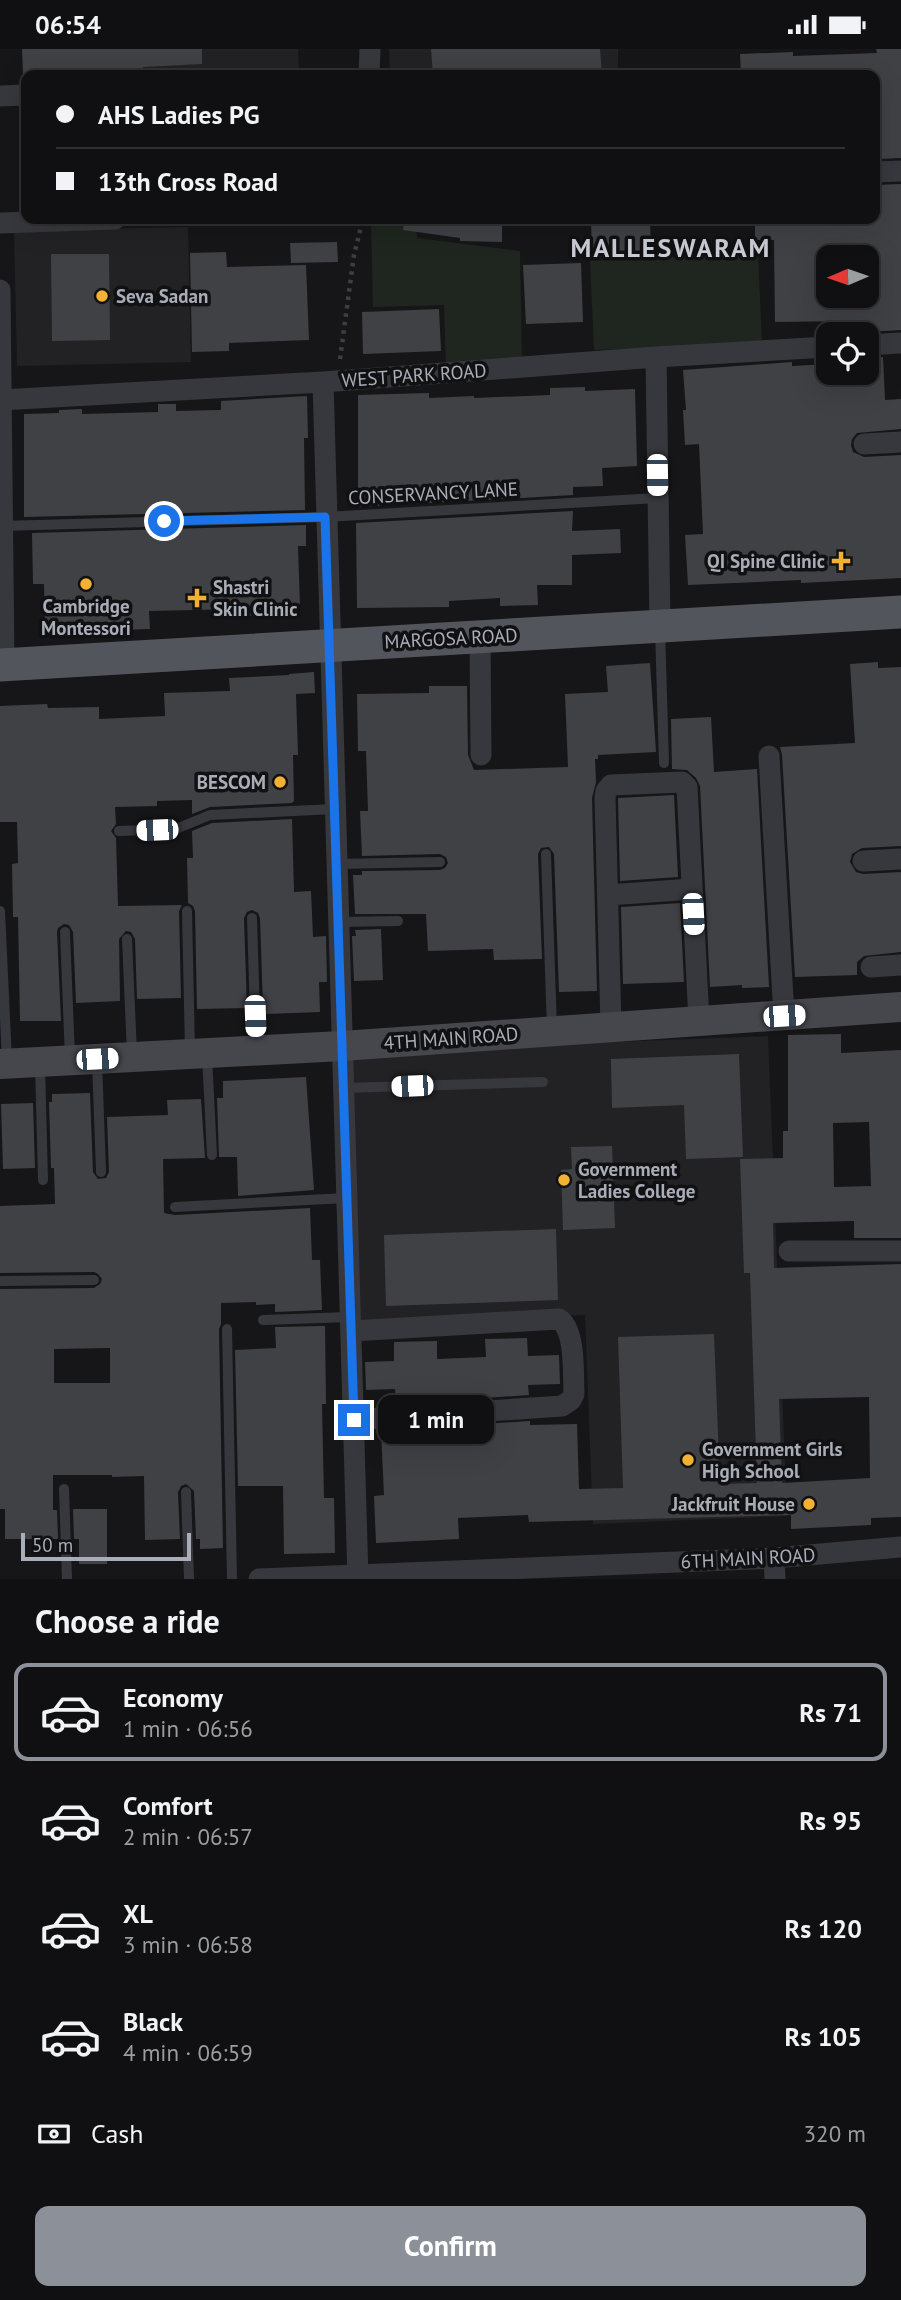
<!DOCTYPE html>
<meta charset="utf-8">
<style>
body{margin:0;font-family:"PT Sans",sans-serif;background:#19191b;color:#f1f3f6;height:100vh;display:flex;flex-direction:column;font-size:26px;white-space:nowrap}
*{box-sizing:border-box;margin:0}
p{font-size:23px;color:#9c9d9f}
.icon{flex:none;width:38px;height:38px;fill:none;stroke:currentColor;stroke-width:2;stroke-linecap:round;stroke-linejoin:round}
.map{position:relative;height:1530px;overflow:hidden}
.drawer{display:flex;flex-direction:column;background:#101012;flex:1}
.drawer>*{flex:none}
.banner{position:absolute;left:21px;top:21px;width:859px;height:154px;border-radius:14px;box-shadow:0 7px 28px #0002,0 0 0 2px #303032;display:grid;align-content:center;height:154px;padding:0 35px;background:#101012}
.needle{width:46px;rotate:268deg}
.buttons{position:absolute;left:816px;top:196px;display:grid;gap:14px}
.buttons a{display:grid;place-items:center;width:63px;height:63px;border-radius:14px;background:#101012;box-shadow:0 7px 28px #0002,0 0 0 2px #303032;font-size:35px}
.scale{position:absolute;left:21px;bottom:18px;width:170px;box-sizing:border-box;padding-left:7px;border:4px solid #a8adb8;border-top:0;font-size:19px;line-height:24px;white-space:nowrap;color:#a8adb8;-webkit-text-stroke:5px #111113;paint-order:stroke}
.end{position:absolute;width:32px;height:32px;margin:-16px;border:9px solid #1a73e8;background:#fff;box-shadow:0 0 0 4px #fff}
.from{border-radius:50%}
.bubble{position:absolute;height:49px;border-radius:14px;background:#101012;box-shadow:0 7px 28px #0002,0 0 0 2px #303032;font-size:23px;font-weight:600;line-height:49px;text-align:center}
.car{position:absolute;width:21px;height:42px;margin:-21px -10px;border-radius:9px;box-shadow:0 0 5px 2px #0007;background:linear-gradient(#fff 24%,#345 0 40%,#fff 0 76%,#345 0 86%,#fff 0)}
.banner b{display:flex;align-items:center;gap:24px;height:66px;font-size:26px}
.banner b+b{border-top:2px solid #303032}
.banner i{width:18px;height:18px;background:#f1f3f6}
ul{padding:0;list-style:none}
li{display:flex;align-items:center;gap:21px;height:98px;margin:0 14px 10px;padding:0 21px;border:4px solid transparent;border-radius:14px}
li div{flex:1}
li b{display:block;font-size:26px}
li em{font-style:normal;font-weight:600}
li.selected{border-color:#8c9099}
li>.icon{width:63px;height:63px;stroke-width:1.5}
h2{padding:0 35px;font-size:32px;line-height:84px}
.pay{display:flex;align-items:center;gap:18px;height:77px;padding:0 35px;font-size:26px}
.pay p{margin-inline-start:auto}
.button{display:flex;gap:14px;margin-top:auto;padding:14px 35px}
.button a{flex:1;height:80px;border-radius:14px;background:#8c9099;color:#fff;font-size:28px;font-weight:600;line-height:80px;text-align:center}
.status{display:flex;justify-content:space-between;align-items:center;height:49px;padding:0 35px;background:#101012;direction:ltr}
.status svg{height:19px;fill:currentColor}
.map>svg:first-child{display:block}
.built{fill:#222225}
.green{fill:#1e261f}
.building{fill:#404145;fill-rule:evenodd}
.lines{fill:none;stroke-linecap:round;stroke-linejoin:round}
.path{stroke:#3d3f44;stroke-width:4.5;stroke-dasharray:3.5 5;stroke-linecap:butt}
.lane{stroke:#37383d;stroke-width:10}
.street{stroke:#37383d;stroke-width:21}
.secondary{stroke:#45474d;stroke-width:30}
.primary{stroke:#53555c;stroke-width:33}
.route{stroke:#1a73e8;stroke-width:9}
.poi-dot{fill:#f2b134;stroke:#111113;stroke-width:2.5}
.labels{text-anchor:middle;stroke-width:7;stroke-linejoin:round;paint-order:stroke}
.poi-label{font-size:19px;font-weight:bold;fill:#a8adb8;stroke:#111113;text-anchor:start}
.street-label{font-size:19px;fill:#a8adb8;stroke:#111113}
.district-label{font-size:26px;font-weight:bold;letter-spacing:2px;fill:#c9ccd4;stroke:#111113}
</style>
<div class="status"><b>06:54</b><svg viewBox="0 0 49 12"><path d="M0 12V9h3v3zM5 12V6h3v6zM10 12V3h3v9zM15 12V0h3v12zM26 1h20v11H26zM47 4h2v5h-2z"/></svg></div>
<div class="map">
<svg width="901" height="1530" viewBox="0 0 901 1530">
<rect width="100%" height="100%" fill="#161618"/>
<path class="built" d="M 56,0 L 298,0 L 299,25 L 57,26 Z
M 389,0 L 618,0 L 618,26 L 390,26 Z
M 188,178 L 191,313 L 17,317 L 14,182 Z
M 768,987 L 787,1467 L 593,1475 L 585,1266 L 360,1275 L 349,1003 Z"/>
<path class="green" d="M 371,170 L 415,170 L 417,189 L 520,202 L 522,312 L 446,317 L 444,256 L 373,258 Z
M 758,205 L 762,294 L 594,301 L 590,212 Z"/>
<path class="building" d="M 22,0 L 202,0 L 202,15 L 143,18 L 143,26 L 23,26 Z
M 431,0 L 600,0 L 602,26 L 433,26 Z
M 876,0 L 901,0 L 901,109 L 879,110 L 877,26 L 741,26 L 740,5 L 793,3 L 793,7 L 877,4 Z
M 901,135 L 901,281 L 851,284 L 851,272 L 775,273 L 774,191 L 755,191 L 755,170 L 875,170 L 875,136 ZM 828,208 L 866,208 L 866,247 L 828,247 Z
M 404,170 L 502,170 L 502,193 L 460,192 L 460,189 L 403,181 Z
M 591,170 L 650,170 L 651,207 L 592,208 Z
M 337,193 L 338,213 L 291,214 L 290,194 Z
M 226,203 L 227,218 L 306,216 L 309,291 L 229,294 L 229,302 L 192,303 L 190,204 Z
M 51,205 L 109,205 L 110,291 L 52,292 Z
M 581,214 L 583,273 L 526,275 L 523,216 Z
M 439,260 L 441,302 L 363,305 L 362,263 Z
M 883,308 L 885,351 L 901,350 L 901,380 L 857,384 L 852,390 L 851,396 L 853,403 L 864,408 L 901,406 L 901,529 L 801,534 L 801,531 L 688,536 L 685,486 L 703,485 L 699,395 L 685,396 L 683,361 L 686,361 L 683,321 L 792,313 L 792,317 L 828,315 L 828,324 L 866,324 L 866,309 Z
M 585,338 L 585,342 L 635,340 L 637,417 L 602,419 L 603,437 L 573,438 L 573,446 L 358,458 L 358,346 L 429,344 L 429,349 L 474,347 L 474,349 L 550,346 L 550,339 Z
M 307,347 L 308,389 L 304,389 L 305,461 L 24,468 L 24,365 L 59,364 L 59,361 L 82,360 L 82,365 L 158,363 L 158,355 L 176,355 L 176,362 L 221,361 L 221,352 Z
M 573,462 L 572,482 L 620,480 L 621,504 L 572,506 L 572,536 L 537,536 L 538,556 L 500,557 L 500,549 L 449,552 L 449,558 L 357,559 L 356,474 Z
M 306,476 L 306,497 L 298,497 L 300,558 L 271,560 L 271,567 L 238,567 L 238,560 L 149,562 L 150,580 L 120,581 L 120,575 L 45,576 L 44,535 L 33,535 L 32,484 Z
M 878,613 L 878,619 L 901,618 L 901,797 L 862,799 L 852,805 L 850,813 L 856,823 L 863,825 L 901,823 L 901,903 L 864,907 L 857,913 L 857,926 L 795,928 L 782,706 L 780,698 L 855,694 L 850,615 Z
M 650,614 L 656,703 L 598,706 L 598,710 L 595,710 L 596,733 L 592,749 L 597,942 L 559,943 L 554,805 L 549,798 L 541,799 L 538,805 L 542,910 L 494,911 L 493,900 L 428,902 L 426,865 L 355,865 L 353,826 L 362,826 L 362,822 L 440,821 L 445,819 L 448,814 L 446,808 L 440,805 L 362,807 L 360,762 L 368,762 L 366,702 L 358,702 L 357,645 L 429,644 L 429,637 L 467,637 L 468,706 L 474,721 L 568,718 L 565,645 L 608,643 L 606,617 Z
M 314,623 L 315,644 L 296,645 L 298,706 L 293,706 L 294,752 L 292,754 L 210,758 L 192,765 L 192,751 L 157,752 L 157,757 L 115,758 L 116,775 L 111,782 L 116,789 L 118,857 L 182,856 L 179,862 L 181,949 L 137,950 L 135,890 L 131,883 L 126,882 L 119,890 L 120,952 L 76,954 L 73,883 L 69,876 L 64,875 L 58,879 L 57,883 L 61,972 L 20,972 L 18,868 L 13,868 L 12,815 L 18,814 L 17,773 L 0,773 L 0,657 L 47,655 L 48,659 L 99,658 L 99,670 L 165,667 L 164,644 L 230,642 L 229,629 L 289,626 L 289,625 Z
M 711,668 L 714,723 L 757,720 L 769,938 L 742,939 L 742,936 L 710,938 L 700,737 L 696,729 L 687,721 L 672,720 L 671,670 Z
M 674,746 L 678,828 L 620,832 L 618,749 Z
M 292,770 L 294,843 L 311,842 L 313,888 L 326,887 L 327,933 L 319,933 L 320,963 L 266,965 L 266,959 L 263,959 L 260,869 L 258,864 L 252,861 L 247,863 L 244,869 L 247,959 L 197,960 L 195,862 L 193,857 L 188,854 L 187,809 L 193,809 L 192,782 L 212,774 Z
M 680,854 L 684,933 L 623,935 L 621,858 Z
M 381,880 L 383,931 L 354,932 L 352,887 L 356,887 L 355,881 Z
M 841,985 L 841,1004 L 901,1001 L 901,1189 L 854,1189 L 854,1172 L 773,1174 L 774,1219 L 901,1215 L 901,1468 L 871,1469 L 871,1476 L 791,1480 L 791,1466 L 529,1473 L 528,1466 L 458,1469 L 459,1490 L 376,1494 L 374,1447 L 384,1446 L 381,1382 L 530,1372 L 530,1376 L 577,1375 L 579,1440 L 623,1439 L 618,1288 L 714,1285 L 720,1435 L 757,1434 L 750,1224 L 744,1224 L 740,1110 L 783,1109 L 783,1082 L 788,1082 L 788,986 ZM 869,1073 L 871,1137 L 834,1138 L 833,1074 ZM 869,1348 L 870,1429 L 782,1434 L 779,1350 Z
M 739,1005 L 743,1108 L 686,1110 L 684,1056 L 612,1059 L 611,1010 Z
M 306,1028 L 314,1141 L 238,1147 L 237,1108 L 219,1108 L 217,1049 L 223,1049 L 223,1032 Z
M 90,1044 L 93,1123 L 98,1130 L 106,1129 L 109,1123 L 107,1068 L 168,1066 L 167,1051 L 201,1050 L 205,1109 L 163,1110 L 164,1164 L 175,1166 L 310,1159 L 312,1211 L 320,1211 L 322,1261 L 275,1263 L 275,1255 L 256,1256 L 256,1253 L 221,1254 L 221,1275 L 219,1280 L 223,1499 L 200,1500 L 200,1490 L 196,1490 L 194,1442 L 186,1435 L 181,1437 L 178,1443 L 180,1490 L 145,1491 L 144,1427 L 112,1428 L 112,1426 L 53,1426 L 53,1461 L 57,1461 L 58,1490 L 5,1490 L 5,1460 L 0,1460 L 0,1240 L 94,1239 L 100,1235 L 102,1230 L 98,1225 L 94,1223 L 0,1224 L 0,1157 L 55,1155 L 54,1119 L 51,1119 L 49,1053 L 52,1053 L 52,1045 ZM 110,1299 L 110,1334 L 54,1334 L 54,1300 Z
M 33,1054 L 35,1119 L 3,1120 L 1,1055 Z
M 612,1097 L 615,1179 L 563,1181 L 561,1121 L 572,1120 L 571,1098 Z
M 556,1180 L 558,1251 L 386,1257 L 384,1186 Z
M 323,1277 L 325,1277 L 326,1355 L 322,1355 L 324,1449 L 334,1449 L 335,1504 L 284,1505 L 283,1437 L 238,1437 L 235,1301 L 276,1299 L 275,1278 Z
M 527,1289 L 528,1307 L 559,1306 L 560,1335 L 528,1336 L 529,1346 L 396,1355 L 395,1340 L 366,1341 L 365,1313 L 394,1312 L 394,1293 L 437,1292 L 437,1310 L 486,1308 L 485,1290 Z
M 73,1460 L 107,1460 L 107,1515 L 79,1515 L 79,1490 L 74,1490 Z"/>
<g class="lines">
<path class="path" d="M 340,310 L 354,206 L 363,170"/>
<path class="lane" d="M 0,477 L 325,468 L 658,449
M 660,580 L 664,714
M 119,782 L 176,780 L 210,766 L 334,760
M 546,805 L 552,980
M 336,815 L 440,813
M 0,862 L 7,1012
M 187,862 L 190,1002
M 252,869 L 256,999
M 338,873 L 398,872
M 65,883 L 70,1009
M 127,890 L 132,1005
M 207,1007 L 212,1106
M 97,1012 L 101,1123
M 40,1016 L 43,1131
M 343,1039 L 543,1033
M 175,1158 L 347,1149
M 0,1232 L 94,1231
M 263,1271 L 350,1268
M 227,1280 L 232,1530
M 64,1440 L 67,1530
M 186,1443 L 189,1530"/>
<path class="street" d="M 369,26 L 370,0
M 0,47 L 26,46
M 875,123 L 901,122
M 0,174 L 115,170
M 0,241 L 4,616
M 866,296 L 901,294
M 656,308 L 660,577
M 323,333 L 358,1530
M 0,351 L 323,333 L 656,308 L 828,298
M 864,395 L 901,393
M 480,588 L 481,706
M 769,707 L 784,967
M 863,812 L 901,810
M 608,846 L 692,840
M 871,918 L 901,916
M 611,978 L 605,749 L 606,742 L 611,736 L 682,733 L 687,738 L 699,972
M 789,1202 L 901,1202
M 351,1282 L 559,1270 C 576,1281 573,1325 574,1345 L 571,1351 L 562,1357 L 354,1371
M 774,1509 L 775,1530
M 259,1530 L 774,1509 L 901,1498"/>
<path class="secondary" d="M 0,1015 L 342,997 L 901,958"/>
<path class="primary" d="M 0,616 L 901,563"/>
</g>
<g class="lines">
<path class="route" d="M 164,472 L 325,468 L 354,1371"/>
</g>
<g class="poi-dot">
<circle cx="102" cy="247" r="7"/>
<path d="M837.5 501.5h7v7h7v7h-7v7h-7v-7h-7v-7h7z"/>
<circle cx="86" cy="535" r="7"/>
<path d="M193.5 538.5h7v7h7v7h-7v7h-7v-7h-7v-7h7z"/>
<circle cx="280" cy="733" r="7"/>
<circle cx="564" cy="1131" r="7"/>
<circle cx="688" cy="1411" r="7"/>
<circle cx="809" cy="1455" r="7"/>
</g>
<g class="labels">
<g class="poi-label">
<text x="116" y="254">Seva Sadan</text>
<text x="825" y="519" text-anchor="end">QI Spine Clinic</text>
<text x="213" y="545">Shastri<tspan x="213" dy="22">Skin Clinic</tspan></text>
<text x="86" y="564" text-anchor="middle">Cambridge<tspan x="86" dy="22">Montessori</tspan></text>
<text x="266" y="740" text-anchor="end">BESCOM</text>
<text x="578" y="1127">Government<tspan x="578" dy="22">Ladies College</tspan></text>
<text x="702" y="1407">Government Girls<tspan x="702" dy="22">High School</tspan></text>
<text x="795" y="1462" text-anchor="end">Jackfruit House</text>
</g>
<g class="street-label">
<text transform="translate(414 326) rotate(-4)" y="7">WEST PARK ROAD</text>
<text transform="translate(433 444) rotate(-3)" y="7">CONSERVANCY LANE</text>
<text transform="translate(451 589) rotate(-3)" y="7">MARGOSA ROAD</text>
<text transform="translate(451 989) rotate(-4)" y="7">4TH MAIN ROAD</text>
<text transform="translate(748 1509) rotate(-3)" y="7">6TH MAIN ROAD</text>
</g>
<g class="district-label">
<text x="671" y="208">MALLESWARAM</text>
</g>
</g>
</svg>
<div class="buttons">
<a><svg class="needle" viewBox="-14 -14 28 28"><path d="M0-13l5 13h-10z" fill="#e53935"/><path d="M0 13l5-13h-10z" fill="#9c9d9f"/></svg></a>
<a><svg class="icon" aria-label="locate" viewBox="0 0 24 24"><circle cx="12" cy="12" r="6"/><path d="M12 2v4M12 18v4M2 12h4M18 12h4"/></svg></a>
</div>
<div class="scale">50 m</div>
<i class="end from" style="left:164px;top:472px"></i>
<i class="end" style="left:354px;top:1371px"></i>
<div class="bubble" style="left:378px;top:1346px;width:116px">1 min</div>
<i class="car" style="left:657px;top:426px;rotate:179deg"></i>
<i class="car" style="left:157px;top:781px;rotate:268deg"></i>
<i class="car" style="left:693px;top:865px;rotate:177deg"></i>
<i class="car" style="left:255px;top:967px;rotate:178deg"></i>
<i class="car" style="left:784px;top:967px;rotate:86deg"></i>
<i class="car" style="left:97px;top:1010px;rotate:87deg"></i>
<i class="car" style="left:412px;top:1037px;rotate:268deg"></i>
<div class="banner">
<b><i class="from"></i>AHS Ladies PG</b>
<b><i></i>13th Cross Road</b>
</div>
</div>
<section class="drawer">
<h2>Choose a ride</h2>
<ul>
<li class="selected"><svg class="icon" aria-label="car" viewBox="0 0 24 24"><path d="M5 17H2v-5l4-1 3-4h7l3 4 3 1v5h-3M9 17h6M6 11h13"/><circle cx="7" cy="17" r="2"/><circle cx="17" cy="17" r="2"/></svg><div><b>Economy</b><p>1 min · 06:56</p></div><em>Rs 71</em></li>
<li><svg class="icon" aria-label="car" viewBox="0 0 24 24"><path d="M5 17H2v-5l4-1 3-4h7l3 4 3 1v5h-3M9 17h6M6 11h13"/><circle cx="7" cy="17" r="2"/><circle cx="17" cy="17" r="2"/></svg><div><b>Comfort</b><p>2 min · 06:57</p></div><em>Rs 95</em></li>
<li><svg class="icon" aria-label="car" viewBox="0 0 24 24"><path d="M5 17H2v-5l4-1 3-4h7l3 4 3 1v5h-3M9 17h6M6 11h13"/><circle cx="7" cy="17" r="2"/><circle cx="17" cy="17" r="2"/></svg><div><b>XL</b><p>3 min · 06:58</p></div><em>Rs 120</em></li>
<li><svg class="icon" aria-label="car" viewBox="0 0 24 24"><path d="M5 17H2v-5l4-1 3-4h7l3 4 3 1v5h-3M9 17h6M6 11h13"/><circle cx="7" cy="17" r="2"/><circle cx="17" cy="17" r="2"/></svg><div><b>Black</b><p>4 min · 06:59</p></div><em>Rs 105</em></li>
</ul>
<div class="pay"><svg class="icon" aria-label="cash" viewBox="0 0 24 24"><path d="M3 7h18v10H3z"/><circle cx="12" cy="12" r="2"/></svg>Cash<p>320 m</p></div>
<div class="button"><a>Confirm</a></div>
</section>
